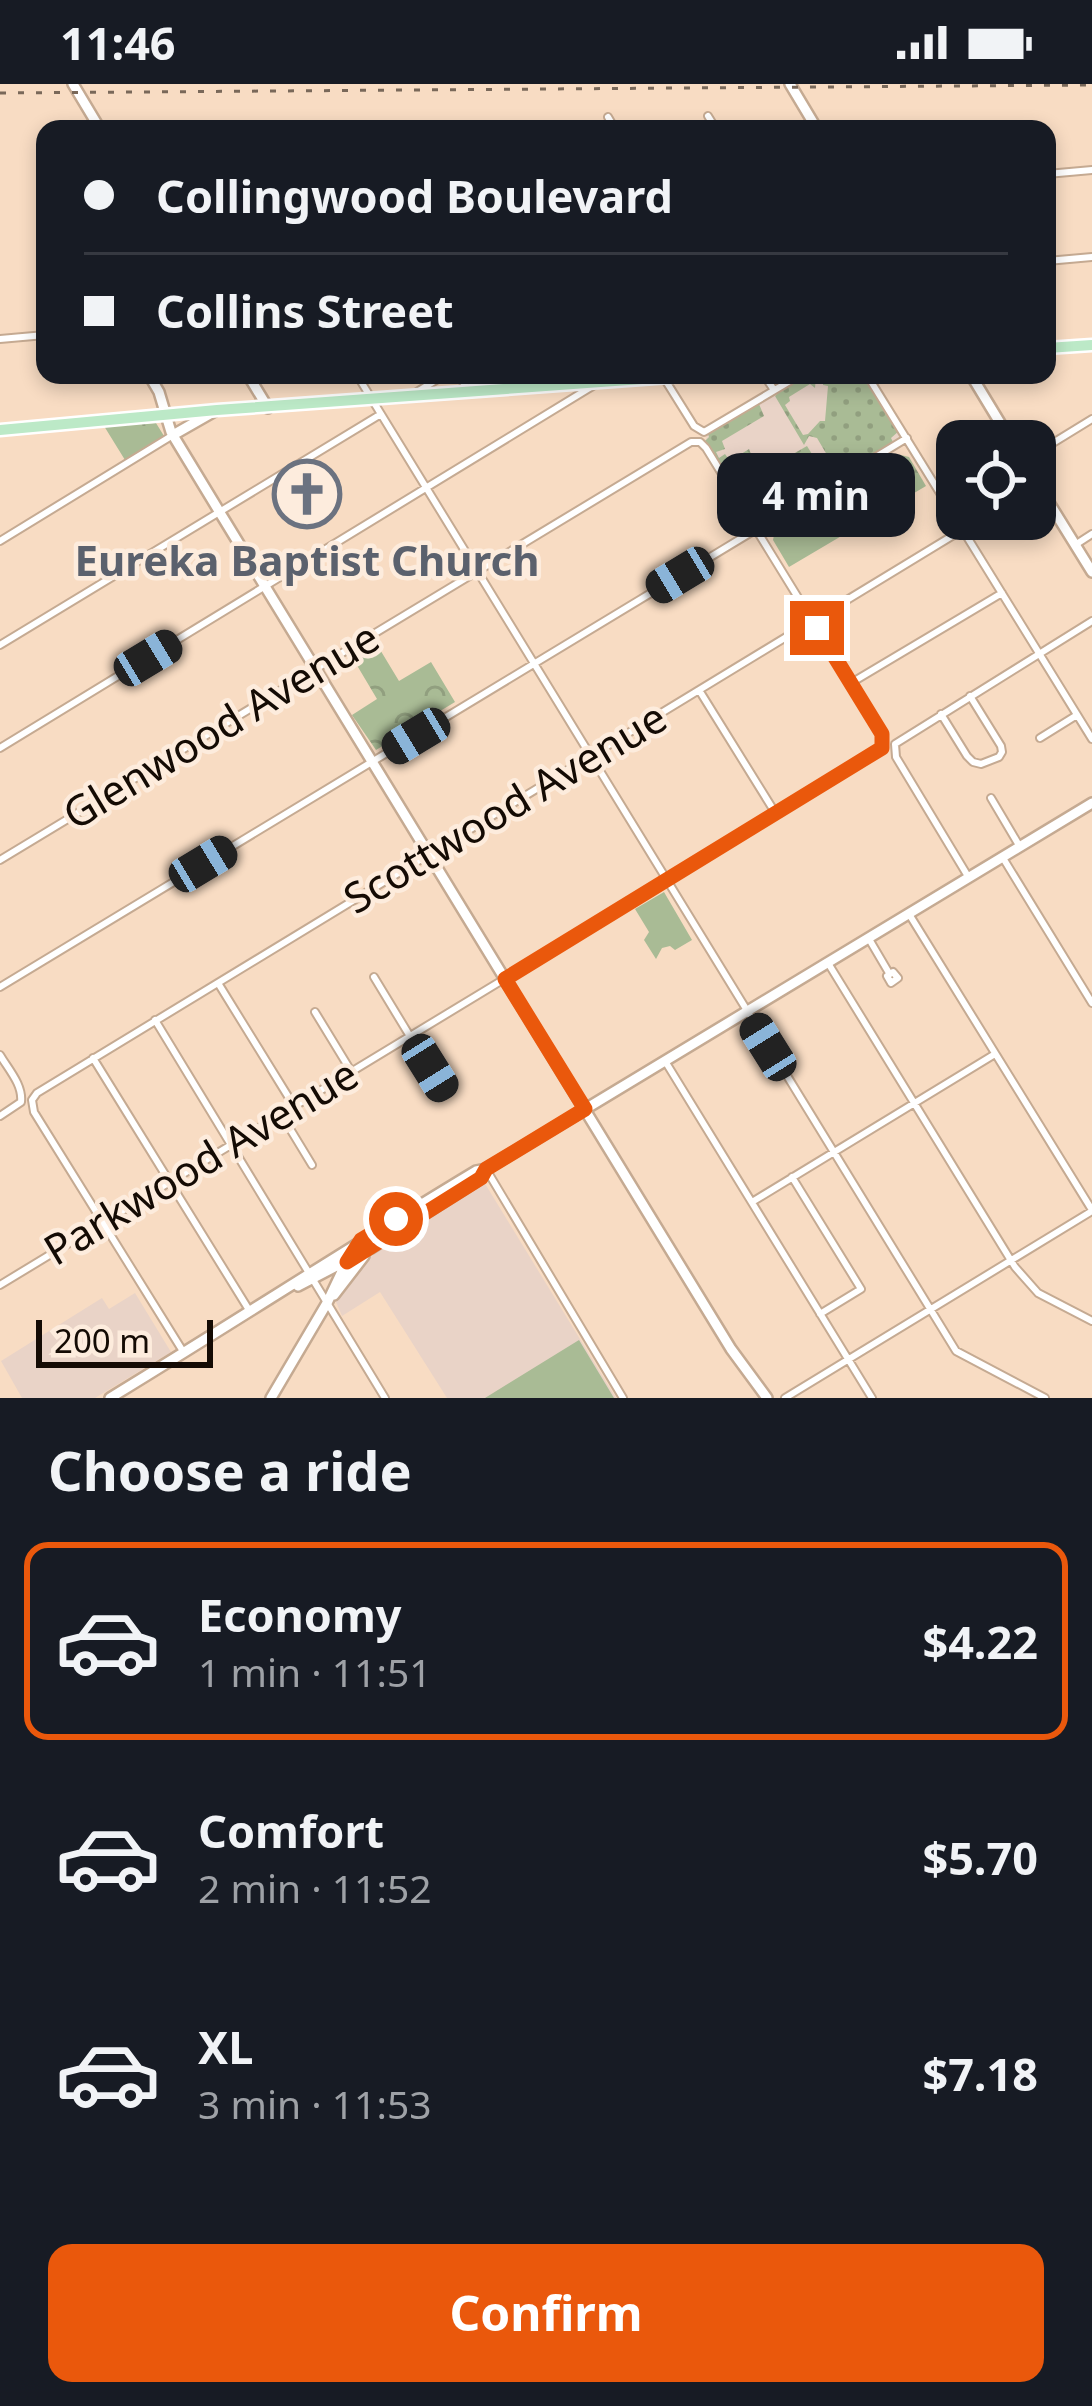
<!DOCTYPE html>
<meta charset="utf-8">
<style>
body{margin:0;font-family:"Noto Sans",sans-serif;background:#20242c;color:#f1f3f6;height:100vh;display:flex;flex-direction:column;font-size:45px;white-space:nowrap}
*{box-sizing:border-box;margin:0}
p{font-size:39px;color:#9ea1a6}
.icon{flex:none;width:66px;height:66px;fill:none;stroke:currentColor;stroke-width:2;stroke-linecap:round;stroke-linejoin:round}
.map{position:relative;height:1314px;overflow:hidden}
.details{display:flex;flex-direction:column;background:#171b24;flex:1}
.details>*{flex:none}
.top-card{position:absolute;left:36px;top:36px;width:1020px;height:264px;border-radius:24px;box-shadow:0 6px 18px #0003;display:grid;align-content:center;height:264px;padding:0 48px;background:#171b24}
.controls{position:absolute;left:936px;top:336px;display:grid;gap:24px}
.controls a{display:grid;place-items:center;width:120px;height:120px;border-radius:24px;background:#171b24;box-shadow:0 6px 18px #0003;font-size:60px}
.scale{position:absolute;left:36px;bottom:30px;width:177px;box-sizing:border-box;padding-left:12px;border:6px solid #140b04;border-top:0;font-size:33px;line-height:42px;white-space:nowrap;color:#140b04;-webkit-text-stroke:9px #fdecdd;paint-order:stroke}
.end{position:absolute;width:54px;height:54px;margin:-27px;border:15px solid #ea580c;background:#fff;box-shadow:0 0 0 6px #fff}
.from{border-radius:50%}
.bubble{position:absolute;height:84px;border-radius:24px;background:#171b24;box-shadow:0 6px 18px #0003;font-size:39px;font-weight:700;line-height:84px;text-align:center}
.car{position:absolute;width:36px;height:72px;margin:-36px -18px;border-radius:15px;box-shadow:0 0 9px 3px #0007;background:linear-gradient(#222 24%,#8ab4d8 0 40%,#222 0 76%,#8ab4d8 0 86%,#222 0)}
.top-card b{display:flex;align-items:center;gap:42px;height:114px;font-size:45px}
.top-card b+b{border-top:3px solid #363941}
.top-card i{width:30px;height:30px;background:#f1f3f6}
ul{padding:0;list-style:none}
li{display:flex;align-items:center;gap:36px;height:198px;margin:0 24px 18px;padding:0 24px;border:6px solid transparent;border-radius:24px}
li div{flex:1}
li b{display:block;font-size:45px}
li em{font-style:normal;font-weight:700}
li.active{border-color:#ea580c}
li>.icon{width:108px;height:108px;stroke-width:1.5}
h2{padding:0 48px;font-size:54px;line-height:144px}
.action{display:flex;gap:24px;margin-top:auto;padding:24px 48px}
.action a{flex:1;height:138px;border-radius:24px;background:#ea580c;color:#fff;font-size:48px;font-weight:700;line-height:138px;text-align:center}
.status{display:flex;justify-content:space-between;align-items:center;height:84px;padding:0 60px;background:#171b24;direction:ltr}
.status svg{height:33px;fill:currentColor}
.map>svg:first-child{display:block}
.education{fill:#e9d3c7}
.grass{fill:url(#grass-dots)}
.park{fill:url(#park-crowns)}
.garden{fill:#a9bb95}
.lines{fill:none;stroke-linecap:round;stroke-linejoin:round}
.street-casing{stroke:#c5aa92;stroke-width:10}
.secondary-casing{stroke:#c5aa92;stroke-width:14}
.primary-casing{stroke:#fff;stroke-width:15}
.street{stroke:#fff;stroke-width:6}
.secondary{stroke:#fff;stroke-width:9}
.primary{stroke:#bce9c7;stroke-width:10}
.rail{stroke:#796859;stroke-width:3;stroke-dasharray:6 12;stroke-linecap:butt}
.route{stroke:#ea580c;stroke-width:15}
.labels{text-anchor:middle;stroke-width:9;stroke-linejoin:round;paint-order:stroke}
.worship-label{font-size:42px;font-weight:bold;fill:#5b616d;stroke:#fdecdd}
.street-label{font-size:42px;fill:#140b04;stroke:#fdecdd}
</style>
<div class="status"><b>11:46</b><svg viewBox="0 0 49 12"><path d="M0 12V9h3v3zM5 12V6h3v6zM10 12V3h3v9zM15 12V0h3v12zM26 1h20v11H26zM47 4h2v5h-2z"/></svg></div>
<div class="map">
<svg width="1092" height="1314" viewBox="0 0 1092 1314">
<defs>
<pattern id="grass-dots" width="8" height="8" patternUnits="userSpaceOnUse" patternTransform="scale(3)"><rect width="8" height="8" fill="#a9bb95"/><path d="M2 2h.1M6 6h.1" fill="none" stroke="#919f7f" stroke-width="1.8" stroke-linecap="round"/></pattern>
<pattern id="park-crowns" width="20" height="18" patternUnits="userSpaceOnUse" patternTransform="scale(3)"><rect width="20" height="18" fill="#a9bb95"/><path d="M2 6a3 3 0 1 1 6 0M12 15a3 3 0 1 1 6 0" fill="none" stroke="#919f7f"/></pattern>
</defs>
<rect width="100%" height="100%" fill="#f8dcc3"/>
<path class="education" d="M 798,291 L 864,291 L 901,352 L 758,439 L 705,357 L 708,350 L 793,299 Z
M 484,1098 L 616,1314 L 447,1314 L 380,1208 L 342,1232 L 336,1218 L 358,1187 L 385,1158 Z
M 135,1209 L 171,1268 L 95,1314 L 22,1314 L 1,1277 L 102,1214 L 109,1225 Z"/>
<path class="grass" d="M 799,291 L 805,295 L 816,292 L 815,304 L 810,300 L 789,313 L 790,317 L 785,321 L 803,351 L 808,350 L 820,337 L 825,337 L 828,302 L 823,301 L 823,291 L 864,291 L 899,347 L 891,354 L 893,358 L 797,416 L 795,412 L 774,425 L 775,429 L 761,438 L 758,435 L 755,436 L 728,391 L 729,389 L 732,393 L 730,388 L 735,385 L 739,391 L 745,388 L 748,392 L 760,383 L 761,386 L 746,396 L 749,403 L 742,411 L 746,418 L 750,415 L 759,430 L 779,418 L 773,408 L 775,404 L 800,389 L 805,400 L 812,404 L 793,370 L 807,362 L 820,383 L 830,376 L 817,354 L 809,352 L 804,361 L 775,312 Z
M 759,320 L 764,332 L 722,357 L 725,365 L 716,368 L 719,374 L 725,370 L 730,377 L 749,365 L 751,370 L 724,385 L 705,357 L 709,353 L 708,350 Z"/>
<path class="park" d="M 156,339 L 164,352 L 125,376 L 104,342 Z
M 901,371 L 909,373 L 926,402 L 789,483 L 773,456 L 775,446 Z
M 376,559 L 399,597 L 431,578 L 455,618 L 376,666 L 352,631 L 377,615 L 352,573 Z"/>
<path class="garden" d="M 664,808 L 692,856 L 675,866 L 670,862 L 662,864 L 656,875 L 644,856 L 649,848 L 635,825 Z
M 579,1256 L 614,1314 L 485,1314 Z"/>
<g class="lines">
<defs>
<path id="street" d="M 708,32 L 716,45
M 608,33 L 615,45
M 1047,90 L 1092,86
M 1047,177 L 1092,173
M 0,255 L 45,251
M 357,291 L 956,1267 L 1045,1314
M 459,291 L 467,305
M 744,291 L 744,295
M 764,291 L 774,306
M 867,291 L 1092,655
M 664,294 L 694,342 L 704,348 L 790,297 L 790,291
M 417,308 L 444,291
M 1035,370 L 1092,335
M 0,457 L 173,351
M 1075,461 L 1092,450
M 0,561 L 381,330
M 851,599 L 1002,509
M 699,606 L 776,730
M 941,630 L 967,672 L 973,678 L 981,680 L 999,673 L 1002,668 L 1001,662 L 970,612
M 1040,654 L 1077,631
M 0,664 L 596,300
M 991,714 L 1020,763
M 1003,774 L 1092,919
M 0,776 L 691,358 L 700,358 L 706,364 L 882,650 L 882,665 L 870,673 L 0,1201
M 969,794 L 896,673 L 895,660 L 1092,537
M 909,830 L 1092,1126
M 869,855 L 889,889
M 828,879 L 1015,1183 L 1038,1209 L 1092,1237
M 893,888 L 898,894 L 891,899 L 887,892 Z
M 374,893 L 445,1010
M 218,899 L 294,1022
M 0,903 L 907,354
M 315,928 L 351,987
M 155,936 L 385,1314
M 0,971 C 9,986 23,1001 21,1018 L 0,1032
M 93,974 L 249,1226
M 665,977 L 872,1314
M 281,1030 L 312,1081
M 486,1085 L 623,1314
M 792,1093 L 861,1205 L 820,1230
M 752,1118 L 995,970
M 184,1269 L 34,1028 L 32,1016 L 37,1009 L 980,435
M 785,1314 L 1092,1127"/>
<path id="secondary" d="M 73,0 L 100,45
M 790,0 L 817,45
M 149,291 L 159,308 L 171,348 L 222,432 L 731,1265 L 767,1314
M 248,291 L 268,324
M 971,291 L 1011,357
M 173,351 L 215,327
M 1035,396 L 1092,488
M 298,1202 L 371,1164 L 481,1094 L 486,1085
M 334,1211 L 364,1172
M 110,1314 C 233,1239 353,1161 476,1087 L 486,1085 L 1092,719
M 271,1314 L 327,1219 L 347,1177"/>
<path id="primary" d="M 1047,264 L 1092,261
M 0,346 L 217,326 L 697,291"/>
</defs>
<use href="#street" class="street-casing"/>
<use href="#secondary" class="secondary-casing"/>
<use href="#primary" class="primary-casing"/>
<use href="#street" class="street"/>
<use href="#secondary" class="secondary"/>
<use href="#primary" class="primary"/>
<path class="rail" d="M 0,9 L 1092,1"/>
</g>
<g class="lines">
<path class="route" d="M 396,1135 L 361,1156 L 347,1178 L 481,1094 L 486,1085 L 585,1025 L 505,895 L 882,664 L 882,650 L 817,544"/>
</g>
<defs>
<symbol id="church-ring" viewBox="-11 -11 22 22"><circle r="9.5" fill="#fdecdd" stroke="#6b7280" stroke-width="1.5"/><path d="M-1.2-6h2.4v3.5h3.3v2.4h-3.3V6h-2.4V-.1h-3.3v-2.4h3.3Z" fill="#6b7280"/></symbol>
</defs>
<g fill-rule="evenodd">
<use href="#church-ring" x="269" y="372" width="76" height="76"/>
</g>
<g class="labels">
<g class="worship-label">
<text x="307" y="492">Eureka Baptist Church</text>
</g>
<g class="street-label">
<text transform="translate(221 642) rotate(-31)" y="15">Glenwood Avenue</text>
<text transform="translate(505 724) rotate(-31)" y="15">Scottwood Avenue</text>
<text transform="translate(201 1078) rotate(-31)" y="15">Parkwood Avenue</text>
</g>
</g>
</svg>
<div class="controls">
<a><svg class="icon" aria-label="locate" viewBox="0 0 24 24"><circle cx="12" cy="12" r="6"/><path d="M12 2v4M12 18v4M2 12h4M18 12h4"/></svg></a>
</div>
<div class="scale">200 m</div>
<i class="end from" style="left:396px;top:1135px"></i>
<i class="end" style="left:817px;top:544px"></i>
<div class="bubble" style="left:717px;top:369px;width:198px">4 min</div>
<i class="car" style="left:680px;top:491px;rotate:239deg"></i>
<i class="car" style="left:148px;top:574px;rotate:59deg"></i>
<i class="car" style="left:416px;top:652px;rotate:239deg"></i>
<i class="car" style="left:203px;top:780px;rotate:59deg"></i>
<i class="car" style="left:768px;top:963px;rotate:328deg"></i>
<i class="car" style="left:430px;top:984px;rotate:148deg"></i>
<div class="top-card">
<b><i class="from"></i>Collingwood Boulevard</b>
<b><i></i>Collins Street</b>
</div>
</div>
<section class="details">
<h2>Choose a ride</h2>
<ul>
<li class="active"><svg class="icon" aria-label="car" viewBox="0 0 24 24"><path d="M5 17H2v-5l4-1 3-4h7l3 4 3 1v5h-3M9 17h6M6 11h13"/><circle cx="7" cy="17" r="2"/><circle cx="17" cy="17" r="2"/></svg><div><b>Economy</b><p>1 min · 11:51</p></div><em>$4.22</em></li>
<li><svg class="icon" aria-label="car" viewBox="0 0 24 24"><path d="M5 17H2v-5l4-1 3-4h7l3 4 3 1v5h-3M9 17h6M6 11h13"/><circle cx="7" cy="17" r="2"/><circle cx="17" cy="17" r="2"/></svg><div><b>Comfort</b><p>2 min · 11:52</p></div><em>$5.70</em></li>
<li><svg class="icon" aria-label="car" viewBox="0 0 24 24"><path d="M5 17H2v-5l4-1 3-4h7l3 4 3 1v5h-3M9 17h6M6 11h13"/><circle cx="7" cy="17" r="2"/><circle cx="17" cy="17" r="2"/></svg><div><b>XL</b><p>3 min · 11:53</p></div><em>$7.18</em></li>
</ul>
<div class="action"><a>Confirm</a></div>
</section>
